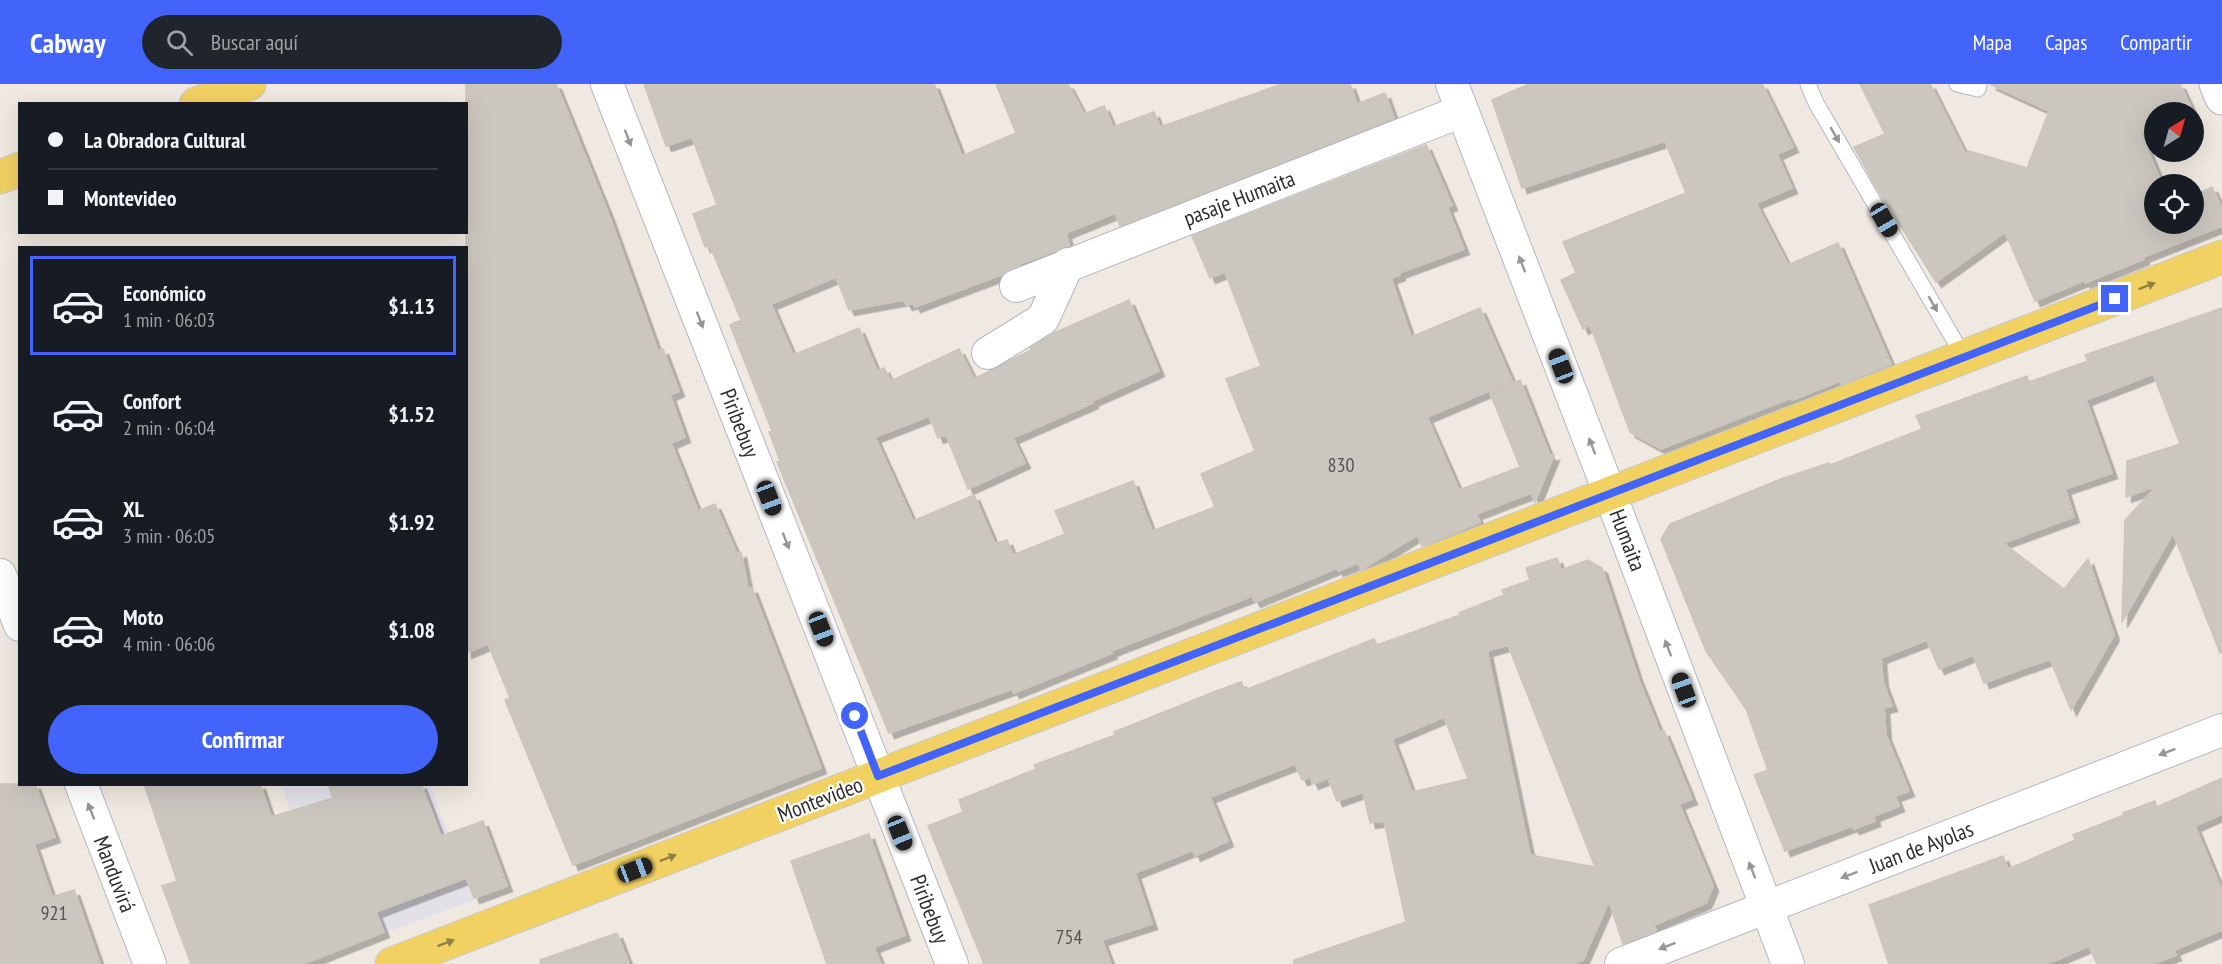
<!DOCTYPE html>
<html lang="es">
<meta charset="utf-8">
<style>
body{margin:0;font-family:"PT Sans Narrow",sans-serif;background:#20242c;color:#f1f3f6;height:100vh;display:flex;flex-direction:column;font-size:22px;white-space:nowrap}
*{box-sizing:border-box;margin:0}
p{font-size:20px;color:#9ea1a6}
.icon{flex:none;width:33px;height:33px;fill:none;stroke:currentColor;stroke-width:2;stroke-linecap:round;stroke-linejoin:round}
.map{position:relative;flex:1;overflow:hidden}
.details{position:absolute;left:18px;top:162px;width:450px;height:540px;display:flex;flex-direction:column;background:#171b24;border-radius:0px;box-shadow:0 6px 24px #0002}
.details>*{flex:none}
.banner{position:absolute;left:18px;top:18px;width:450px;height:132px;border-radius:0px;box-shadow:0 6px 24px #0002;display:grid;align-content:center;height:132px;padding:0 30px;background:#171b24}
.needle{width:39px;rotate:37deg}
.tools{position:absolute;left:2144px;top:18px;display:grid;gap:12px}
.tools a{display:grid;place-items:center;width:60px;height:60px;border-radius:50%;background:#171b24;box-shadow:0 6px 24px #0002;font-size:30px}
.end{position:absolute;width:27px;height:27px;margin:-14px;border:8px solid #4264fb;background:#fff;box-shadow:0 0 0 3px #fff}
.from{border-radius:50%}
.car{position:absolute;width:18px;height:36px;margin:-18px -9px;border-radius:8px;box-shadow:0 0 4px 2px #0007;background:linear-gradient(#222 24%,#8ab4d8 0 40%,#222 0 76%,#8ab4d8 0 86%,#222 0)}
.banner b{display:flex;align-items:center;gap:21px;height:57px;font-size:22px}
.banner b+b{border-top:2px solid #363941}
.banner i{width:15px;height:15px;background:#f1f3f6}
ul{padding:10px 0 0;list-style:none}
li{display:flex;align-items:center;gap:18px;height:99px;margin:0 12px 9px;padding:0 18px;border:3px solid transparent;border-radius:0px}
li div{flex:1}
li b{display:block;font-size:22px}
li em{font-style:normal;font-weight:700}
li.selected{border-color:#4264fb}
li>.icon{width:54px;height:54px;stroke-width:1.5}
.button{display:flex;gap:12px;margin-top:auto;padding:12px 30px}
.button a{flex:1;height:69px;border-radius:36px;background:#4264fb;color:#fff;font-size:24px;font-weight:700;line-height:69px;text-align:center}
header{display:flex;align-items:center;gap:36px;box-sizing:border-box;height:84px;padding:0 30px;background:#4264fb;color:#fff}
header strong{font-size:28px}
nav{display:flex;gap:33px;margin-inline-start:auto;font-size:21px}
.search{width:420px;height:54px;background:#20242c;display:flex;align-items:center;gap:15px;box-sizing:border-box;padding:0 21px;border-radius:33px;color:#9ea1a6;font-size:22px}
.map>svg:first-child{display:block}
.industrial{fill:#e3e1e8}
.building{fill:#cbc7bf;stroke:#cbc5ba;stroke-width:1.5;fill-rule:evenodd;filter:url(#shadow)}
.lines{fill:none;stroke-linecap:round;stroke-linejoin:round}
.lane-casing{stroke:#b4b7c1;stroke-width:17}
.street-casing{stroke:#b4b7c1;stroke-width:34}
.secondary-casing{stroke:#b4b7c1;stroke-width:35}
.primary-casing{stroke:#c9c9c9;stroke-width:35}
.lane{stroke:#fff;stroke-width:15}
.street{stroke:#fff;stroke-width:32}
.secondary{stroke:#fff;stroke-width:33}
.primary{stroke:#f2d163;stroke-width:33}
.oneway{fill:#969696}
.oneway2{fill:#908048}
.route{stroke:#4264fb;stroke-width:8}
.labels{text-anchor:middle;stroke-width:4.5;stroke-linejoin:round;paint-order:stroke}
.number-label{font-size:20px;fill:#555452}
.street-label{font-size:22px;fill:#2e2e2e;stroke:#fff}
</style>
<header>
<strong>Cabway</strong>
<div class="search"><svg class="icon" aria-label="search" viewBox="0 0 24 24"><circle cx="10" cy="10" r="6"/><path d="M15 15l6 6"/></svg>Buscar aquí</div>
<nav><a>Mapa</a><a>Capas</a><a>Compartir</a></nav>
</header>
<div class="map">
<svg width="2222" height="880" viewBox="0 0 2222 880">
<defs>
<filter id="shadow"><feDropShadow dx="5.5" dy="5.5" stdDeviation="0" flood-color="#0004"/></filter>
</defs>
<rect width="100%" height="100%" fill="#efe9e1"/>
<path class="industrial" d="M 282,701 L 430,701 L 474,816 L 331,869 Z"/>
<path class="building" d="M 466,0 L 556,0 L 609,131 L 658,267 L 663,265 L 679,307 L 670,311 L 685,353 L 671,359 L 698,427 L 715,420 L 737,470 L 741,468 L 748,505 L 752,504 L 821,684 L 573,781 L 505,616 L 510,614 L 488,560 L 466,569 Z
M 644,0 L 934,0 L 962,72 L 1016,49 L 996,0 L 1068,0 L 1084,30 L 1104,22 L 1113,43 L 1154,28 L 1160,43 L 1282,0 L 1350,0 L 1357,20 L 1385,9 L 1394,34 L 1120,142 L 1115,129 L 1066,149 L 1069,162 L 1019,180 L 1020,181 L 1003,190 L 915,223 L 913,219 L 907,221 L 904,216 L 849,226 L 836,193 L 771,220 L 793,271 L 859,244 L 877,287 L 884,284 L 891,297 L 959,265 L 974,295 L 1031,266 L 1030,264 L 1054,249 L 1129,216 L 1159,287 L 1092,317 L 1093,319 L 1013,354 L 1025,379 L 968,405 L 946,351 L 938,354 L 929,332 L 875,353 L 913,437 L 974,411 L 995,460 L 1007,456 L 1013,471 L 1065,450 L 1055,427 L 1133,397 L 1152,447 L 1215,423 L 1201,390 L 1255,367 L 1226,295 L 1261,282 L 1225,188 L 1210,194 L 1192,152 L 1426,61 L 1452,121 L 1447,123 L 1464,165 L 1399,189 L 1400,191 L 1391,194 L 1411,253 L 1480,224 L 1512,297 L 1427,333 L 1459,406 L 1520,383 L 1490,309 L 1520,296 L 1550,372 L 1554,371 L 1535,418 L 1531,409 L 1476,430 L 1480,438 L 1422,462 L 1417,451 L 1361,486 L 1358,479 L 1338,487 L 1337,484 L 1255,518 L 1252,512 L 1111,567 L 1112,569 L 1014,609 L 1012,605 L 889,649 L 777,378 L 780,377 L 769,348 L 772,347 L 730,241 L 741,236 L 710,162 L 705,163 L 693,130 L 717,121 L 692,53 L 666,62 Z
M 1529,0 L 1762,0 L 1793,63 L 1777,70 L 1792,104 L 1756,119 L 1788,181 L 1838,159 L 1891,280 L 1841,300 L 1840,297 L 1792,316 L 1791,314 L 1661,365 L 1630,348 L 1590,241 L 1583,245 L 1561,196 L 1576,189 L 1563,158 L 1686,109 L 1665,57 L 1522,104 L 1492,16 Z
M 1860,0 L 1930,0 L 1967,73 L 1969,67 L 2027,84 L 2049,27 L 1990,0 L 2180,0 L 2193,28 L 2154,28 L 2154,45 L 2141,50 L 2162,100 L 2154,100 L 2154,140 L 2193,140 L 2193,112 L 2212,103 L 2222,124 L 2222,142 L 2143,173 L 2144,175 L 2085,199 L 2085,196 L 2035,217 L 2005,148 L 1936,198 L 1876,103 L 1854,63 L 1885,50 Z
M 2222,224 L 2222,568 L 2220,569 L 2173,449 L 2122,538 L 2125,436 L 2157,402 L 2126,413 L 2127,377 L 2180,360 L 2153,290 L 2086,316 L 2112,389 L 2065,405 L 2074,433 L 2003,459 L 2064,505 L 2088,475 L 2114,551 L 2071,626 L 2050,575 L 1984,599 L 1973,571 L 1939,585 L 1927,556 L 1881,574 L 1883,598 L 1892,622 L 1884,624 L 1886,651 L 1909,707 L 1895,712 L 1899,722 L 1874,732 L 1875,737 L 1854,745 L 1852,742 L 1785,767 L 1754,691 L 1768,686 L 1746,625 L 1706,567 L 1661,455 L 1670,440 L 1781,395 L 1829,379 L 1830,381 L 1922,345 L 1916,332 L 2027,292 L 2029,298 L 2088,277 L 2085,271 Z
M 1557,474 L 1561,486 L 1588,476 L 1602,484 L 1638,594 L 1660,648 L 1664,647 L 1692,715 L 1679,720 L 1713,802 L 1706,819 L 1654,841 L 1656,847 L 1623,860 L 1609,817 L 1583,876 L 1573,880 L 1294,880 L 1294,876 L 1406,838 L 1384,737 L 1370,739 L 1363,708 L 1337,717 L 1328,694 L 1313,700 L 1310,693 L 1302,696 L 1295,680 L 1210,713 L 1228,757 L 1195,772 L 1193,766 L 1135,789 L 1152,840 L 1102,856 L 1111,880 L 984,880 L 928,742 L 963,728 L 959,716 L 1036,685 L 1034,681 L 1115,651 L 1114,648 L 1216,607 L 1241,598 L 1245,606 L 1374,555 L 1377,561 L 1460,531 L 1459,529 L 1504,511 L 1502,506 L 1530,496 L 1526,484 ZM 1508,561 L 1595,783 L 1530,771 L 1487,567 ZM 1444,633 L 1468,695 L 1412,708 L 1392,655 Z
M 2222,694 L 2222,730 L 2195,742 L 2222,807 L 2222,846 L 2174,866 L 2176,871 L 2153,880 L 2097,880 L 2089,862 L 2047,880 L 1889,880 L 1869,821 L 2003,772 L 2008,785 L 2075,756 L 2073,751 L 2124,731 L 2123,729 L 2155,717 L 2157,723 Z
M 0,700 L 35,700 L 55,753 L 34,760 L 52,813 L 74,806 L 100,880 L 0,880 Z
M 144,700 L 260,700 L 271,733 L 333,714 L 328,700 L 421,700 L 441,752 L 483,737 L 507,802 L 474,814 L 466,794 L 376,828 L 384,848 L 303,880 L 191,880 L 162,802 L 177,797 Z
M 869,750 L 905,851 L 874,863 L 881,880 L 827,880 L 791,777 Z
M 617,849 L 629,880 L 541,880 L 540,876 Z"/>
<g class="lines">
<defs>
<path id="lane" d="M 1808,0 L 1816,19 L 1964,273
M 1957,0 L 1978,5 L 1979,0"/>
<path id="street" d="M 607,0 L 952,880
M 1452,0 L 1610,410 L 1788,880
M 1016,202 L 1462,27
M 988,269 L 1043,235 L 1068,180
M 0,491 L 20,541
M 81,700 L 150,880
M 1621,880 L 2222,646"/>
<path id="secondary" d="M 2216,0 L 2222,14"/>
<path id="primary" d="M 196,20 L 249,0
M 0,93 L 20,85
M 392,880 L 2222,173"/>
</defs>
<use href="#lane" class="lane-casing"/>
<use href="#street" class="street-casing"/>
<use href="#secondary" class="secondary-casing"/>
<use href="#primary" class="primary-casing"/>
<use href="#lane" class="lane"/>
<use href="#street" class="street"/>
<use href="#secondary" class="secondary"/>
<use href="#primary" class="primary"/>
</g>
<defs><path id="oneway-solid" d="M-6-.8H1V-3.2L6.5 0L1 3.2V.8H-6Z" transform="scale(1.5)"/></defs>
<g class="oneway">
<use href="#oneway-solid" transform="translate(1835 51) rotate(60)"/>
<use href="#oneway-solid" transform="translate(628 54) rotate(69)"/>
<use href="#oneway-solid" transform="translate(1522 180) rotate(-111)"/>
<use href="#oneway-solid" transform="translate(1933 220) rotate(60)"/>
<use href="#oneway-solid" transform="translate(700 236) rotate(69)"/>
<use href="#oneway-solid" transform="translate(1592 362) rotate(-111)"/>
<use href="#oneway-solid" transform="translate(786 457) rotate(69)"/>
<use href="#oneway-solid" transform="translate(1668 564) rotate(-111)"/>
<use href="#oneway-solid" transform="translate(2167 668) rotate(159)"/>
<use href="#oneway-solid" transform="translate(91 727) rotate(-111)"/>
<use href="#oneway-solid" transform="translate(1752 786) rotate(-111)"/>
<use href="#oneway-solid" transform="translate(1849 791) rotate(159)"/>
<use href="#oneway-solid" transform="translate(1667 862) rotate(159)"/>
</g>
<g class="oneway2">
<use href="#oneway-solid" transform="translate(2147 202) rotate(-21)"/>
<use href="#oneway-solid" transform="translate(668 774) rotate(-21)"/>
<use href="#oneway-solid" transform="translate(446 859) rotate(-21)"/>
</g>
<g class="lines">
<path class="route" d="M 855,632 L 878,692 L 2115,215"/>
</g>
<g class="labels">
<g class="number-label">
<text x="1341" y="388">830</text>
<text x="54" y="836">921</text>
<text x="1069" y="860">754</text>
</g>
<g class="street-label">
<text transform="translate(1239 114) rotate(-21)" y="8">pasaje Humaita</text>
<text transform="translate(740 339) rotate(69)" y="8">Piribebuy</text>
<text transform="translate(1628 456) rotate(69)" y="8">Humaita</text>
<text transform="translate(820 715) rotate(-21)" y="8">Montevideo</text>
<text transform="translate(1921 763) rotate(-21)" y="8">Juan de Ayolas</text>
<text transform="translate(115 790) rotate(69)" y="8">Manduvirá</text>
<text transform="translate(930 825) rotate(69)" y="8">Piribebuy</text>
</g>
</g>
</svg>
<div class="tools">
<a><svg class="needle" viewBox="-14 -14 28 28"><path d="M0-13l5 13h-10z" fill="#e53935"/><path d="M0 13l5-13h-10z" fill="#9ea1a6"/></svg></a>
<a><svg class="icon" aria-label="locate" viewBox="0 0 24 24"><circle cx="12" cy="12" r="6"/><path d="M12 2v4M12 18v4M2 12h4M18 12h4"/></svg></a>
</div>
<i class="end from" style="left:855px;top:632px"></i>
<i class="end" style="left:2115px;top:215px"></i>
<i class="car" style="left:1884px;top:136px;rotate:150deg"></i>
<i class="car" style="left:1561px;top:282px;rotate:339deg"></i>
<i class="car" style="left:769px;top:414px;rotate:159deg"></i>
<i class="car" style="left:821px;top:545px;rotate:159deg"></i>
<i class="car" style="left:1684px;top:606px;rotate:340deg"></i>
<i class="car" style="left:900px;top:749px;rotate:158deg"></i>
<i class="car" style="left:635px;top:786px;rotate:69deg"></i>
<div class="banner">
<b><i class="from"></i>La Obradora Cultural</b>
<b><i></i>Montevideo</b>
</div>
<section class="details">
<ul>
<li class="selected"><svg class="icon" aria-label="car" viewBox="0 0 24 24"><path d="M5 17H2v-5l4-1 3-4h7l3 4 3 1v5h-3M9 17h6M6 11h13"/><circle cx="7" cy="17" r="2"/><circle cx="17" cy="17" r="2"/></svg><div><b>Económico</b><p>1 min · 06:03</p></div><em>$1.13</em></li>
<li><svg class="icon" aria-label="car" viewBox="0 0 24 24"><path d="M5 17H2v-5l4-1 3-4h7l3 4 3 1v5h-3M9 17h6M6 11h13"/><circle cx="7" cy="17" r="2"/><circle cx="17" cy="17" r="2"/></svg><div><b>Confort</b><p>2 min · 06:04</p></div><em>$1.52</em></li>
<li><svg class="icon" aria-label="car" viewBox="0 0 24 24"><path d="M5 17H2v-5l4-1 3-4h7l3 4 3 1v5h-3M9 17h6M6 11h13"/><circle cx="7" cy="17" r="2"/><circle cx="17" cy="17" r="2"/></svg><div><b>XL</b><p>3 min · 06:05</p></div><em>$1.92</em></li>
<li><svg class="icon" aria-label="car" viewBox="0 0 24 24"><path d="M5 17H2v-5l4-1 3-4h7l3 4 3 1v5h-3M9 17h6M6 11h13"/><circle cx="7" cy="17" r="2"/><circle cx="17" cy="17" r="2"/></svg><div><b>Moto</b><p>4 min · 06:06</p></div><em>$1.08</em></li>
</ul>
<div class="button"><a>Confirmar</a></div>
</section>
</div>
